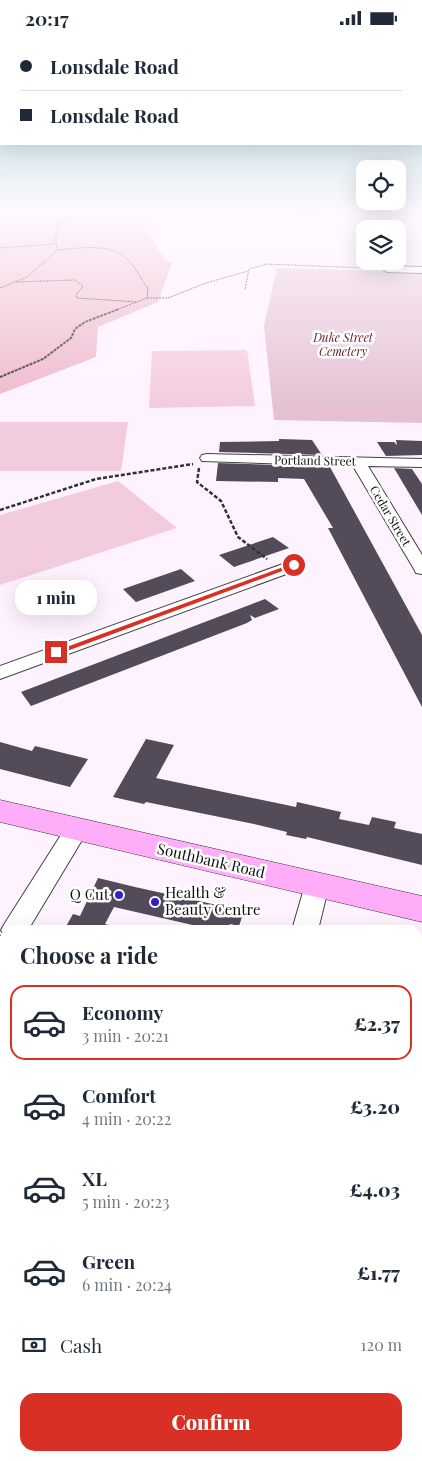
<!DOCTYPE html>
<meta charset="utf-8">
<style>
body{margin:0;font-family:"Playfair Display",serif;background:#f2f2f3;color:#1f2937;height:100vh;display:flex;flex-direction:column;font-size:19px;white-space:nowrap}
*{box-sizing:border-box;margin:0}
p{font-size:16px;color:#747a83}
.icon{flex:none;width:28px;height:28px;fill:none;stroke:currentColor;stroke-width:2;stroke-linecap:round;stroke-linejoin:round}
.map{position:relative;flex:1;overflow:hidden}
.panel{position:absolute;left:0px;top:890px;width:422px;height:536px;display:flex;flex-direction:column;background:#fff;border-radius:15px 15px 0 0;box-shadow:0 5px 20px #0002}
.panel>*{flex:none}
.guide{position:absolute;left:0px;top:0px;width:422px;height:110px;box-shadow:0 5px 20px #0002;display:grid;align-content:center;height:110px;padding:0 20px;background:#fff}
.fabs{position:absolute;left:356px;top:125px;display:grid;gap:10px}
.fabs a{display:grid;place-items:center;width:50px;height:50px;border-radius:10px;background:#fff;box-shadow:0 5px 20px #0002;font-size:25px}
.end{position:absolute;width:22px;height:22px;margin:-11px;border:6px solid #d93025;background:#fff;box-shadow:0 0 0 2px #fff}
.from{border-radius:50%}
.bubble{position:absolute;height:35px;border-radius:15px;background:#fff;box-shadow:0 5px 20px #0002;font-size:16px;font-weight:800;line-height:35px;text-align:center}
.guide b{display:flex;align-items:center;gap:18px;height:48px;font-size:19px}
.guide b+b{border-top:1px solid #e0e1e3}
.guide i{width:12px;height:12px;background:#1f2937}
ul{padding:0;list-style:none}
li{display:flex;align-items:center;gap:15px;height:75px;margin:0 10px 8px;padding:0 10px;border:2px solid transparent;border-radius:15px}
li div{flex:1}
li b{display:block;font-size:19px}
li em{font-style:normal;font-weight:800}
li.current{border-color:#d93025}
li>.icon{width:45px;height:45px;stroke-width:1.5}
h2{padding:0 20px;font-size:22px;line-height:60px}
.pay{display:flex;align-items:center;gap:12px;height:55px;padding:0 20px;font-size:19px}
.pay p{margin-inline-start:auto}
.primary-button{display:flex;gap:10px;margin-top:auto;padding:10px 20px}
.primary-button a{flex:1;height:58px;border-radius:15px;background:#d93025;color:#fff;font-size:20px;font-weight:800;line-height:58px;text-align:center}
.status{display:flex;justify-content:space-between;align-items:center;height:35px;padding:0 25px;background:#fff;direction:ltr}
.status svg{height:14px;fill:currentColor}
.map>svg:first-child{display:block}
.green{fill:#edb8ca}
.cemetery{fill:#e4c0d2}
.pitch{fill:#f3cbde}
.building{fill:#534b59}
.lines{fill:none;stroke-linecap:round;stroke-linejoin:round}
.street-casing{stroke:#424242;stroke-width:2}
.secondary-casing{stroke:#313131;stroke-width:1}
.path-far2{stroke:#313131;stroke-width:1;stroke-dasharray:2 1;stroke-linecap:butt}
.path-far1{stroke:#313131;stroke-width:2;stroke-dasharray:3 1;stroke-linecap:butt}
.path{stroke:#313131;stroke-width:2.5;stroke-dasharray:4 2;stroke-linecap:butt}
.street{fill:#fff;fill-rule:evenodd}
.secondary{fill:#ffadf9;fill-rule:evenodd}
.route{fill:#d93025}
.poi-dot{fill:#341ec9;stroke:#fff;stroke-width:2}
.labels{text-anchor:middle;stroke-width:5;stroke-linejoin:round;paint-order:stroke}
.far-park-label{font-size:12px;font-style:italic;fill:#6c1b1d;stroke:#fff}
.far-street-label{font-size:12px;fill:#0f0f0f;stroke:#fff}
.street-label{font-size:15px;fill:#0f0f0f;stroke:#fff}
.poi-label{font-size:15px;fill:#0f0f0f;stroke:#fff;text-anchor:start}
</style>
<div class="status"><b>20:17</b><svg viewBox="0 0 49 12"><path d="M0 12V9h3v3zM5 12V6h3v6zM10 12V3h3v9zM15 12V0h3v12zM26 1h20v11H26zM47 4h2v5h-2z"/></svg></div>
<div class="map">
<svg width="422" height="1426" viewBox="0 0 422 1426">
<rect width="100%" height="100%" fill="#fff2ff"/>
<path class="green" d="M 0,175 L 134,175 L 165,225 L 172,228 L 158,267 L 98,292 L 96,322 L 0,359 Z"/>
<path class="cemetery" d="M 277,233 L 422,237 L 422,388 L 274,385 L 264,291 Z"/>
<path class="pitch" d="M 247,315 L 255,371 L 149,373 L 152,316 Z
M 0,387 L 128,387 L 121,436 L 0,436 Z
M 118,446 L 177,493 L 0,550 L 0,480 Z"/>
<path class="building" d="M 279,404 L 312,405 L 322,420 L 219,417 L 220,407 L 279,406 Z
M 396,405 L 422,406 L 422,420 L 386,421 L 377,407 L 394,407 L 397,410 Z
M 218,428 L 330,432 L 422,600 L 422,672 L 328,493 L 333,493 L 304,444 L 278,443 L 278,447 L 216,446 Z
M 394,433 L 412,434 L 422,449 L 422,480 Z
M 273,502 L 289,513 L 234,532 L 219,520 Z
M 181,534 L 195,546 L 136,567 L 123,554 Z
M 265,564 L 279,574 L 255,583 L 250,580 L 252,585 L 247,588 L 31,671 L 21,657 Z
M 146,704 L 174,710 L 156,743 L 296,772 L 297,767 L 341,777 L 339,784 L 369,790 L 372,782 L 396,787 L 394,793 L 422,799 L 422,830 L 307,802 L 306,804 L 286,800 L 287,797 L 254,789 L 146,767 L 144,769 L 113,762 Z
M 0,707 L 32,716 L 35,711 L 88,724 L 70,752 L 0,734 Z
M 98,843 L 135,852 L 244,876 L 239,891 L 230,889 L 227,895 L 196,895 L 197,891 L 114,872 L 105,889 L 112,891 L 112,895 L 64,895 L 73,879 L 80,881 Z"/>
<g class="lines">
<defs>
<path id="street" d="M 357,175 L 422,176 L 422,180 L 361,178 Z
M 371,226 L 382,226 L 389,231 L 422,232 L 422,238 L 387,237 Z
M 207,419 L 422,424 L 422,432 L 368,431 L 422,520 L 422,539 L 416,538 L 414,534 L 353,431 L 202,426 L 200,423 L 202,420 Z
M 294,525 L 300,526 L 302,530 L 300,534 L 0,644 L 0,631 Z
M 76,786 L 84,789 L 88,795 L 28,895 L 5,895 L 5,927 L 0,929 L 0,901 L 4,900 L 1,895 L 5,888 L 68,789 Z
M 317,840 L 326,843 L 329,850 L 318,895 L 292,895 L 305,850 L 308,843 Z
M 197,1421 L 235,1421 L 234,1426 L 196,1426 Z"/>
<path id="secondary" d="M 0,765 L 422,861 L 422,887 L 0,787 Z"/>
</defs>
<use href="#street" class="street-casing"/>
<use href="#secondary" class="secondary-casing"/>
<path class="path-far2" d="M 257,175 L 311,181 L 348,176
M 0,213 L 55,209
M 58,215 C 81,213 113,207 130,227 C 137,235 141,245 148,253 L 147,263 L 116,275
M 16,247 L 75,245 L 83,251 L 76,260 L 77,263 L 137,267
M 0,253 L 27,242 L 58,215 C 51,197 61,187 73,175
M 245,254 L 249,234 L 267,229 L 366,233
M 147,263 L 168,263 L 206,248 L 248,236"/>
<path class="path-far1" d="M 0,342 L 43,324 L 71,303 L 75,294 L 85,287 L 119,274"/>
<path class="path" d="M 199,433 L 197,447 L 221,466 L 238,502 L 267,524
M 0,475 L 96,444 L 193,429"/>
<use href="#street" class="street"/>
<use href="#secondary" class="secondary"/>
</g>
<linearGradient id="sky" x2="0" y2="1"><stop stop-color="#9fd0d3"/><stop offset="0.47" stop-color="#fff9ff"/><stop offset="1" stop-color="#fff9ff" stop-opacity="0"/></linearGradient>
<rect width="422" height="375" fill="url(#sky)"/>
<path class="route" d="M 294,528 L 296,531 L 59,619 L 53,617 Z"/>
<g class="poi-dot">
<circle cx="119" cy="860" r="5"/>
<circle cx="155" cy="867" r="5"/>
</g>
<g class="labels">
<g class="far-park-label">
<text x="343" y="307">Duke Street<tspan x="343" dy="14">Cemetery</tspan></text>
</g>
<g class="far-street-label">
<text transform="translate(315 426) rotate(1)" y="4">Portland Street</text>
<text transform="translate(390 481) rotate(59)" y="4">Cedar Street</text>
</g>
<g class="street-label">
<text transform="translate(211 826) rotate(13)" y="5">Southbank Road</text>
</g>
<g class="poi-label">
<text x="165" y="863">Health &amp;<tspan x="165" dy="17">Beauty Centre</tspan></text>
<text x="109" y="865" text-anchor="end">Q Cut</text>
</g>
</g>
</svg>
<div class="fabs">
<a><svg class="icon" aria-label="locate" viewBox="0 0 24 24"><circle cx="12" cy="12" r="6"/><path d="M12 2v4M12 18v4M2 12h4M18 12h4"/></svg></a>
<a><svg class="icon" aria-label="layers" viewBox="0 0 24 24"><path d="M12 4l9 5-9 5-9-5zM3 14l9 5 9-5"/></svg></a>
</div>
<i class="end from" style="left:294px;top:530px"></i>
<i class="end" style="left:56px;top:617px"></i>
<div class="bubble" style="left:15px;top:545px;width:82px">1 min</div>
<div class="guide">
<b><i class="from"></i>Lonsdale Road</b>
<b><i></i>Lonsdale Road</b>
</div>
<section class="panel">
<h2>Choose a ride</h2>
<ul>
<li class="current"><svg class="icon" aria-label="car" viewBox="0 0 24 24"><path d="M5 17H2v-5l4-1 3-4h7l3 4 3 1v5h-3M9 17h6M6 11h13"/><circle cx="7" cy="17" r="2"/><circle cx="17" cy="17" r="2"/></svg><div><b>Economy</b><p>3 min · 20:21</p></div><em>£2.37</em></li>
<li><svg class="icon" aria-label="car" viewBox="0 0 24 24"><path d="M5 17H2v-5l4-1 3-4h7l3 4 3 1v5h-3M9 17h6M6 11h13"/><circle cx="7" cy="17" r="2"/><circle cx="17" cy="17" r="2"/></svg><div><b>Comfort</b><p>4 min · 20:22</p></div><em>£3.20</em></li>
<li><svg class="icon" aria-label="car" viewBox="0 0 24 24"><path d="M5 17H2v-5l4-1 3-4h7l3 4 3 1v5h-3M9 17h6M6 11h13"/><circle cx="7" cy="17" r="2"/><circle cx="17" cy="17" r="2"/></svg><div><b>XL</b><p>5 min · 20:23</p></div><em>£4.03</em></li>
<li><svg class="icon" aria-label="car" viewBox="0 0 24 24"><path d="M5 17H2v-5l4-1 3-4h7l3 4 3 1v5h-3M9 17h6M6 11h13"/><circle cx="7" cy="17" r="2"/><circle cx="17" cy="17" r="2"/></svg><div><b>Green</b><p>6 min · 20:24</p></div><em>£1.77</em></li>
</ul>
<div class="pay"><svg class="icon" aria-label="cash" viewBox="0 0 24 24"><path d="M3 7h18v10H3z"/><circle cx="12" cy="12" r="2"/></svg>Cash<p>120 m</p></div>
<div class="primary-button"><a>Confirm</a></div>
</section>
</div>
